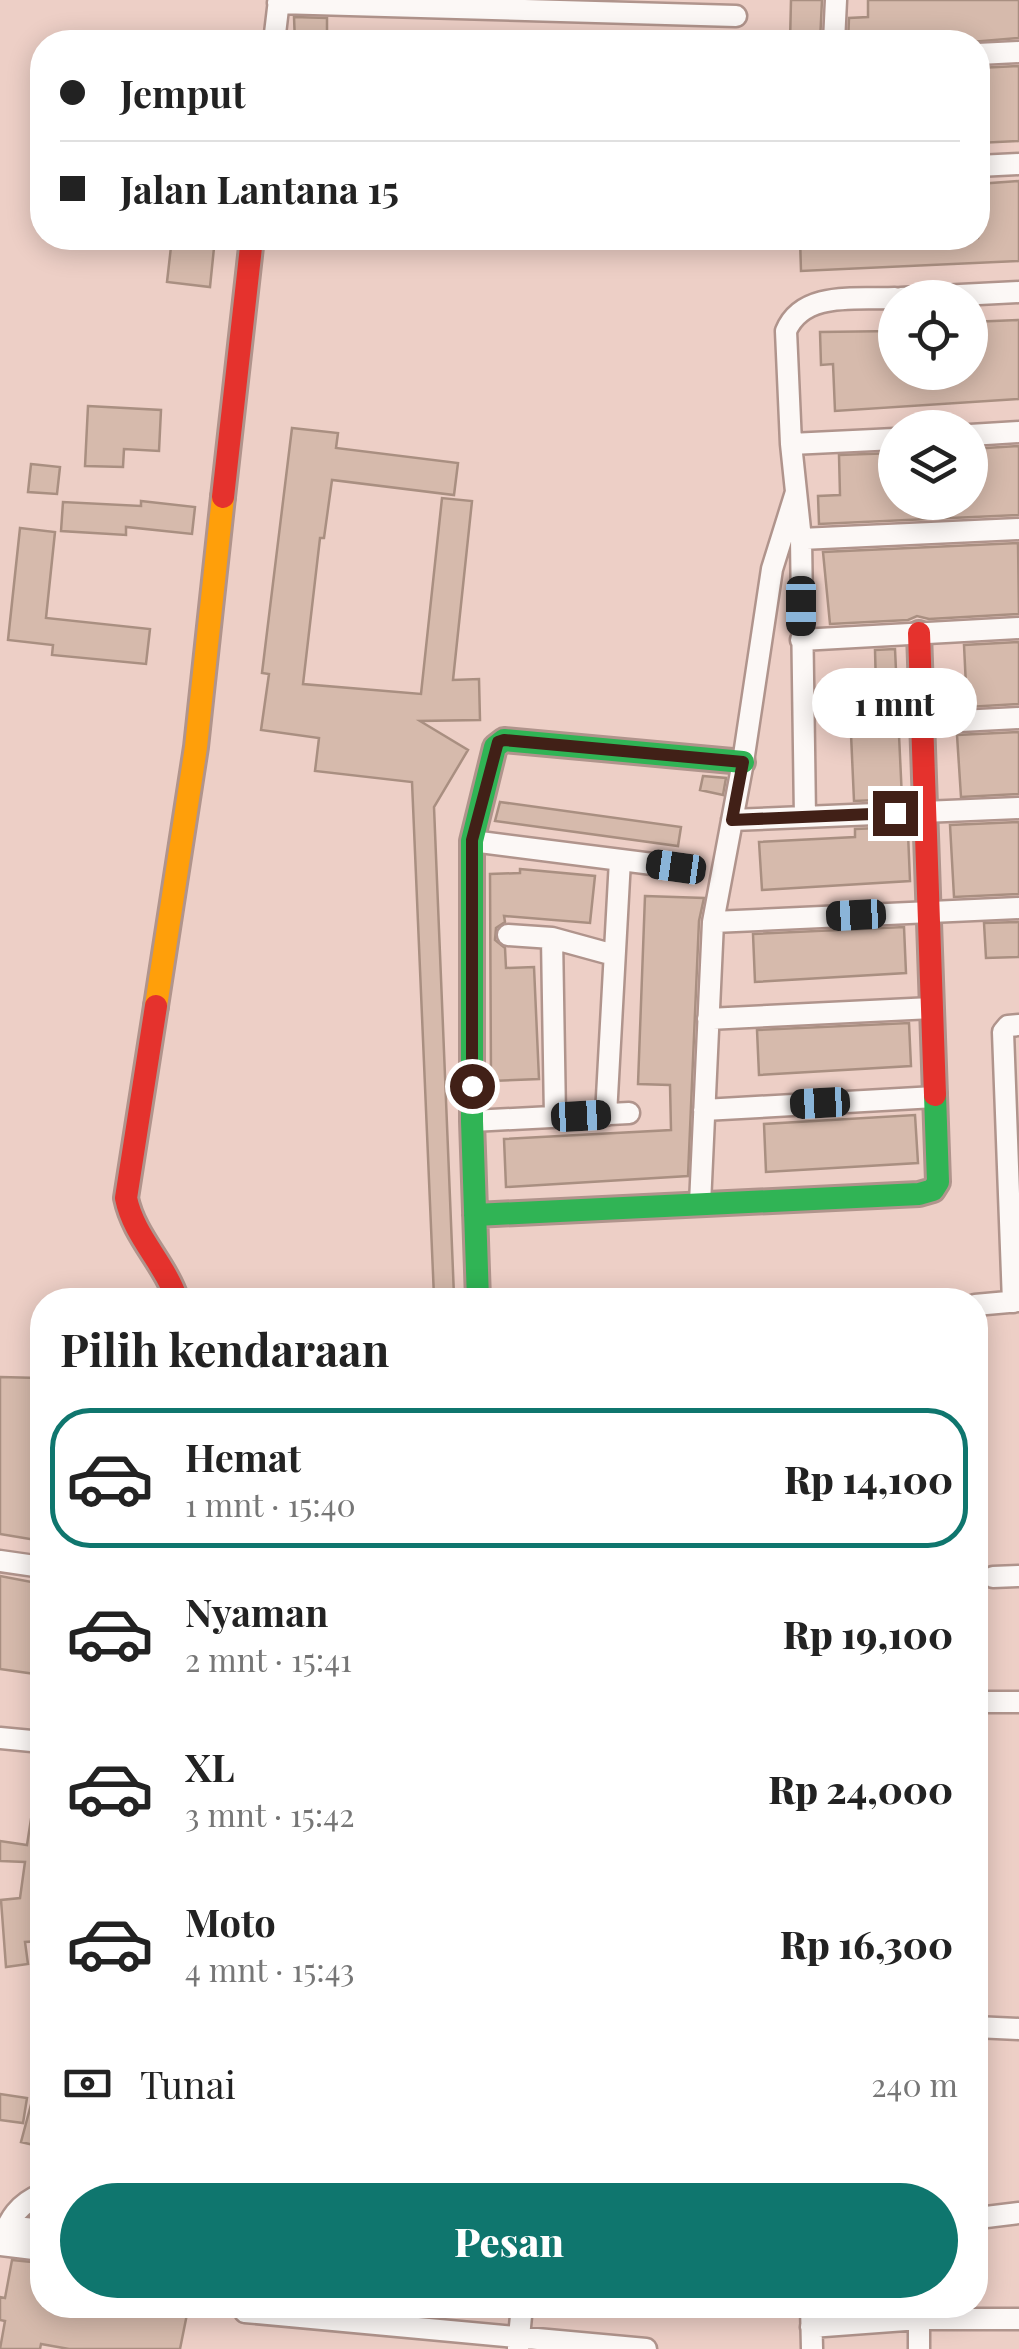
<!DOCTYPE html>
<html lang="id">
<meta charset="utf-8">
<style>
body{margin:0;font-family:"Playfair Display",serif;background:#f6f6f6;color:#222;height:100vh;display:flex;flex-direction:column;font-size:38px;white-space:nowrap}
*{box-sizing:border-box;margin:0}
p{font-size:32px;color:#767676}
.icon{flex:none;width:55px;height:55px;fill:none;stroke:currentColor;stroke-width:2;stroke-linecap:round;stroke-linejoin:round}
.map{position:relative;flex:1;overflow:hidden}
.side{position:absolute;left:30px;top:1288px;width:958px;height:1030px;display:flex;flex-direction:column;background:#fff;border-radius:40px;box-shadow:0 5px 25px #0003}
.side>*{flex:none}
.banner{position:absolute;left:30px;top:30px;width:960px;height:220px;border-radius:40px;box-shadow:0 5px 25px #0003;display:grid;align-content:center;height:220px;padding:0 30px;background:#fff}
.fabs{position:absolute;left:878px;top:280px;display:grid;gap:20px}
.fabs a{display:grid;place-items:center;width:110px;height:110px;border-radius:50%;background:#fff;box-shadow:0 5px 25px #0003;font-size:50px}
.end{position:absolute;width:45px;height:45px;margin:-22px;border:12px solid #412017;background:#fff;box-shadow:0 0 0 5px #fff}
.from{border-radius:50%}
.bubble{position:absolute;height:70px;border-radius:35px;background:#fff;box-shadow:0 5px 25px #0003;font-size:32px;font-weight:800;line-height:70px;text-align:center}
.car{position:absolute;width:30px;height:60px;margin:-30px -15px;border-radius:12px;box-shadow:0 0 8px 2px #0007;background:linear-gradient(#222 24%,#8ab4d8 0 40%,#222 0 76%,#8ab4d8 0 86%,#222 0)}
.banner b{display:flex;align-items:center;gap:35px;height:95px;font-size:38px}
.banner b+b{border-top:2px solid #e0e0e0}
.banner i{width:25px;height:25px;background:#222}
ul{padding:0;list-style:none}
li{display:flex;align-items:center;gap:30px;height:140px;margin:0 20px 15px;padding:0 10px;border:5px solid transparent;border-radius:40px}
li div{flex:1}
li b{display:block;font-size:38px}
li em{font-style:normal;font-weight:800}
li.current{border-color:#0f766e}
li>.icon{width:90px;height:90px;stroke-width:1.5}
h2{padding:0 30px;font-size:45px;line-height:120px}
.pay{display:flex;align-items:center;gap:25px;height:110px;padding:0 30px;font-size:38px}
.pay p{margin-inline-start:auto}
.button{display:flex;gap:20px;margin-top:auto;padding:20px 30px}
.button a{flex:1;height:115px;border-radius:60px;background:#0f766e;color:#fff;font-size:40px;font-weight:800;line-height:115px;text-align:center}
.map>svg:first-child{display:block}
.building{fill:#d6baac;stroke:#a98f81;stroke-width:2.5}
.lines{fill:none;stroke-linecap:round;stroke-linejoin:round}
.street-casing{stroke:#b0948c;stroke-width:25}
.fast-casing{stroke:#b0948c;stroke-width:28}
.slow-casing{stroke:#b0948c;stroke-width:28}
.jam-casing{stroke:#b0948c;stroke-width:28}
.street{stroke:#fcf8f6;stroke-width:20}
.fast{stroke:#30b455;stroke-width:22}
.slow{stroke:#ff9f0a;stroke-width:22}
.jam{stroke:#e5322d;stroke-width:22}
.route{stroke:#412017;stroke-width:12}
</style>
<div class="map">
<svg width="1019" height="2349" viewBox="0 0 1019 2349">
<rect width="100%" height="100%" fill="#edcfc6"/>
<path class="building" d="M 791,0 L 822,0 L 820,42 L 790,42 Z
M 868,0 L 1019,0 L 1019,38 L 971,42 L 848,42 L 849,18 L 868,17 Z
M 294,17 L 327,18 L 327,42 L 295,42 Z
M 1019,66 L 1019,141 L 978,143 L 978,68 Z
M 1019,181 L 1019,261 L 801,271 L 800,238 L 978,238 L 978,184 Z
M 172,238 L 215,238 L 210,287 L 167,282 Z
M 1019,320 L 1019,399 L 835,411 L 833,364 L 821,365 L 820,332 L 895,331 L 895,372 L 970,372 L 970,322 Z
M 88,406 L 161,410 L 159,451 L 124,449 L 123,467 L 85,466 Z
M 292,428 L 338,433 L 336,448 L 458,463 L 454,495 L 332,480 L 324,538 L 320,538 L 303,684 L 421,694 L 442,498 L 472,501 L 453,680 L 479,679 L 480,720 L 420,721 L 468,750 L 434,807 L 454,1296 L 434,1297 L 412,782 L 315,771 L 319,738 L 261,730 L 269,674 L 262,673 Z
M 1019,446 L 1019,515 L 819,524 L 818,496 L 840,495 L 839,455 L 895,453 L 895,502 L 970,502 L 970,449 Z
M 31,464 L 60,467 L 57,494 L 28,492 Z
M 141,501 L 195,507 L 192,534 L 126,527 L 126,535 L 61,531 L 63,502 L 141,506 Z
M 20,528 L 55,532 L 46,618 L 150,629 L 146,664 L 52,655 L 53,645 L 8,640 Z
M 1018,543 L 1019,614 L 929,619 L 917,616 L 908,620 L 830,624 L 823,552 Z
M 1019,642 L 1019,704 L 967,707 L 964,645 Z
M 895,649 L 902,799 L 854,801 L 849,689 L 876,688 L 875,650 Z
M 1019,732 L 1019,794 L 961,797 L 957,735 Z
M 703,776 L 726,778 L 723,795 L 700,790 Z
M 500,802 L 681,827 L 678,846 L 495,821 Z
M 1019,822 L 1019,894 L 954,897 L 950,825 Z
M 904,827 L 904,834 L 908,833 L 910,881 L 762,890 L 759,842 L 855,837 L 855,829 Z
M 520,869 L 595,876 L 590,923 L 504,916 L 505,922 L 496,928 L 495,940 L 505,948 L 506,968 L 534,967 L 539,1079 L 491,1081 L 490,874 L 520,873 Z
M 645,896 L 704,898 L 699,921 L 688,1176 L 506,1187 L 504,1139 L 671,1130 L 670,1085 L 638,1084 Z
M 1019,922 L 1019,957 L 986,958 L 984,923 Z
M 904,927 L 906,973 L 755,982 L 753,934 Z
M 909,1023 L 911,1066 L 759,1075 L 757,1030 Z
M 915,1115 L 918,1163 L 766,1172 L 764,1124 Z
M 0,1377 L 40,1378 L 42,1541 L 0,1534 Z
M 0,1576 L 42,1584 L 42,1675 L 0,1669 Z
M 31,1819 L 42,1819 L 42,1888 L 36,1887 L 41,1941 L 25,1942 L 28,1964 L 6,1967 L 1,1900 L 20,1898 L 25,1862 L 0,1861 L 0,1841 L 27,1845 Z
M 36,2086 L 42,2087 L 42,2147 L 21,2142 Z
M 0,2094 L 27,2098 L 23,2123 L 0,2120 Z
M 12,2260 L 42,2263 L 42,2305 L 161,2305 L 188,2309 L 180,2349 L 69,2349 L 41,2344 L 40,2349 L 0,2349 L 5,2321 L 0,2320 L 0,2297 L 5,2298 Z"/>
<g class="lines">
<defs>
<path id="street" d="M 278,3 L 736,16
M 274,42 L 279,0
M 834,42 L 836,0
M 978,54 L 1019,52
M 978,166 L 1019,164
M 901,298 L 1019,292
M 970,435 L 1019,432
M 791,444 L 895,439
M 801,539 L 1019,529
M 801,640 L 1019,628
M 922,723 L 1019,718
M 805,817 L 801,539 L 791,444 L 786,331 C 803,290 858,300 895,298
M 732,820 L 1019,808
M 472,841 L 676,867
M 713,922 L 1019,908
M 508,935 L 552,938 L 614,955
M 552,938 L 555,1117
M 708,1019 L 932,1008
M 704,1110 L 935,1097
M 606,1115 L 620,860
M 472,1121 L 629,1113
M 700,1204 L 713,922 L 743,762 L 772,569 L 796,492
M 1013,1302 L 1003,1032 L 1008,1026 L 1019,1025
M 975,1305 L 1019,1301
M 0,1561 L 42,1567
M 993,1577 L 1019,1576
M 975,1702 L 1019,1702
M 0,1738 L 42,1742
M 975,2027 L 1019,2029
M 978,2218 L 1019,2213
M 7,2226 L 42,2230
M 0,2242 C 10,2218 18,2204 42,2194
M 0,2245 L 42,2250
M 246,2305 L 245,2312 L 646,2349
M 811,2305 L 812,2349
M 811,2327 L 919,2319 L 1019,2319
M 518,2348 L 522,2305
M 919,2349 L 919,2306"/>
<path id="fast" d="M 475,1215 L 919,1194 L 933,1190 L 938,1182 L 935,1095
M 478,1300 L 472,1121 L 472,841 L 495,747 L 504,740 L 743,762"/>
<path id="slow" d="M 156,1006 L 196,747 L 223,497"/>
<path id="jam" d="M 223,497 L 252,238
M 919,633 L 935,1095
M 156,1006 L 126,1198 C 134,1237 165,1263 177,1300"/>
</defs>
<use href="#street" class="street-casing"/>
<use href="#fast" class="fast-casing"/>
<use href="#slow" class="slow-casing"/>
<use href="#jam" class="jam-casing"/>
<use href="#street" class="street"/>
<use href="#fast" class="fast"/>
<use href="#slow" class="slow"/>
<use href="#jam" class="jam"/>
</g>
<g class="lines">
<path class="route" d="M 472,1086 L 472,840 L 498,742 L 504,740 L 743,762 L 732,820 L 895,813"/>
</g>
</svg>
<div class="fabs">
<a><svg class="icon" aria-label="locate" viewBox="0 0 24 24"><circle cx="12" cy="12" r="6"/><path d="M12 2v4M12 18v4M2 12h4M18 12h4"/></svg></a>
<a><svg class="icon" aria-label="layers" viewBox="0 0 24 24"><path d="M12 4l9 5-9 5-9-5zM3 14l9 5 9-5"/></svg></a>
</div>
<i class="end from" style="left:472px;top:1086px"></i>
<i class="end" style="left:895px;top:813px"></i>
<div class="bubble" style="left:812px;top:668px;width:165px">1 mnt</div>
<i class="car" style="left:801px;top:606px;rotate:180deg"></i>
<i class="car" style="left:676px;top:867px;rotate:278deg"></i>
<i class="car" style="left:856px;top:915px;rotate:267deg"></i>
<i class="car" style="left:820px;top:1103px;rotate:267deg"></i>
<i class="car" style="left:581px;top:1116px;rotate:87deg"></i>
<div class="banner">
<b><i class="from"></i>Jemput</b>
<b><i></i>Jalan Lantana 15</b>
</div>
<section class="side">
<h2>Pilih kendaraan</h2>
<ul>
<li class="current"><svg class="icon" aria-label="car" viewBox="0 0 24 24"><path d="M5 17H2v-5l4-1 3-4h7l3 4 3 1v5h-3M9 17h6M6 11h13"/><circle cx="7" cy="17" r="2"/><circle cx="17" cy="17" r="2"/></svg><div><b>Hemat</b><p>1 mnt · 15:40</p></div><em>Rp 14,100</em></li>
<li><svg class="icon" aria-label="car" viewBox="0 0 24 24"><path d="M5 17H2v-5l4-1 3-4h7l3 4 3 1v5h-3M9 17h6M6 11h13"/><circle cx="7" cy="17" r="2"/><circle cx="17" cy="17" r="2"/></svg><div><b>Nyaman</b><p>2 mnt · 15:41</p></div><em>Rp 19,100</em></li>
<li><svg class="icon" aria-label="car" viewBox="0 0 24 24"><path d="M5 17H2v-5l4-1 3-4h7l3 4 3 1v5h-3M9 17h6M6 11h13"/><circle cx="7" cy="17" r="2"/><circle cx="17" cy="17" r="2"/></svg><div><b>XL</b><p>3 mnt · 15:42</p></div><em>Rp 24,000</em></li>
<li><svg class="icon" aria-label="car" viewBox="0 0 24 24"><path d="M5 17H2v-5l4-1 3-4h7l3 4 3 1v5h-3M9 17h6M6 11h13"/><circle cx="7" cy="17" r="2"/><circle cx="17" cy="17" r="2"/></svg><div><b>Moto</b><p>4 mnt · 15:43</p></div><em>Rp 16,300</em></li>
</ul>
<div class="pay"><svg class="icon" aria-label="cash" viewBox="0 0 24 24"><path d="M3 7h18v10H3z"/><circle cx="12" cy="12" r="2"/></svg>Tunai<p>240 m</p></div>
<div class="button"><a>Pesan</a></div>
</section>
</div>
